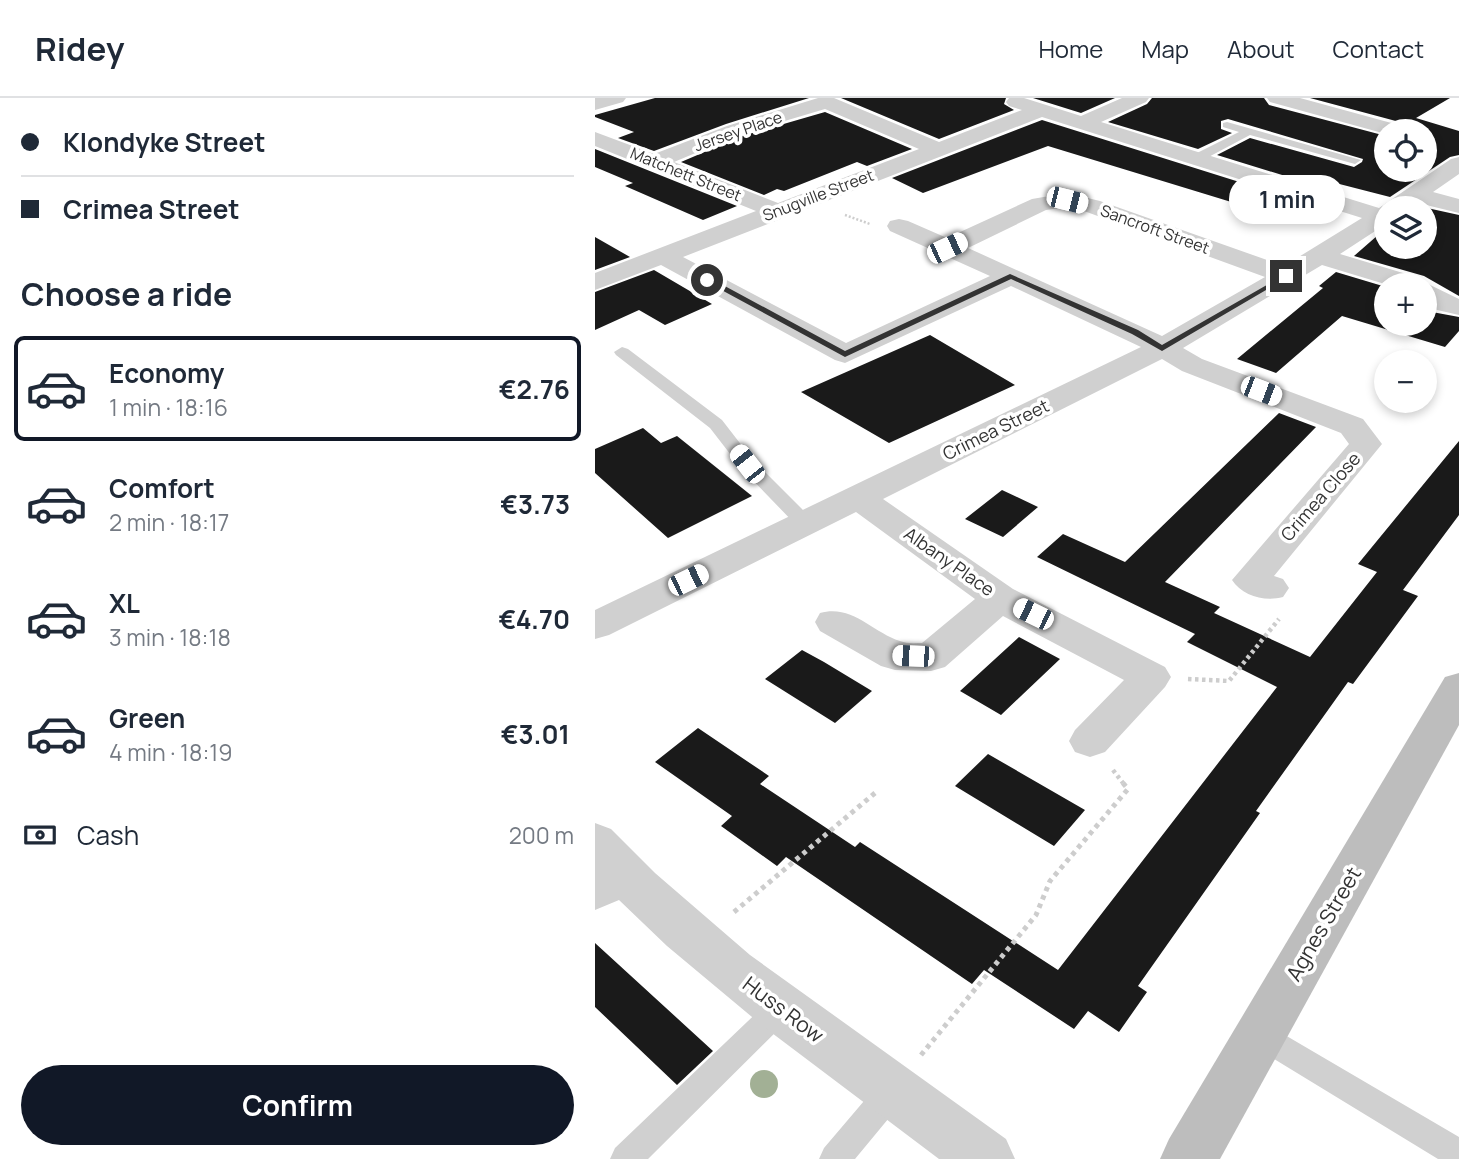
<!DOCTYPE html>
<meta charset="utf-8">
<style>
body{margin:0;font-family:Manrope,sans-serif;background:#f2f2f3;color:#1f2937;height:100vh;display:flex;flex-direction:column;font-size:26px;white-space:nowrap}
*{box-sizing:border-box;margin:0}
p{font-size:23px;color:#747a83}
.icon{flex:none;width:38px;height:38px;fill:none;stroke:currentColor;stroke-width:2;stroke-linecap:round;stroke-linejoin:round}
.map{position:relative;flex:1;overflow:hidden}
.details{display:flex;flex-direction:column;background:#fff;width:595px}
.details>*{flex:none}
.hud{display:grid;align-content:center;height:154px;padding:0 21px;background:#fff}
.controls{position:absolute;left:779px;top:21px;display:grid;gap:14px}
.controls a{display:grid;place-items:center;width:63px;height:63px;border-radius:50%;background:#fff;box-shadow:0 4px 10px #0003;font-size:35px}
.end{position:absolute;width:32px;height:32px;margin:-16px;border:9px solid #333;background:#fff;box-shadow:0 0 0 4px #fff}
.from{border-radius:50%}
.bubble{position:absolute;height:49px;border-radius:24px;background:#fff;box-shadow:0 4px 10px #0003;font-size:23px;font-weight:700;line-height:49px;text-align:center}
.car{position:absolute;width:21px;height:42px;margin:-21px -10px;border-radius:9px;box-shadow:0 0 5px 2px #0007;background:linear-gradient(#fff 24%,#345 0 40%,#fff 0 76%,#345 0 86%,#fff 0)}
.hud b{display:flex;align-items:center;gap:24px;height:66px;font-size:26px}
.hud b+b{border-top:2px solid #e0e1e3}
.hud i{width:18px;height:18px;background:#1f2937}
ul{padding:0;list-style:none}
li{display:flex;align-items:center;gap:21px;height:105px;margin:0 14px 10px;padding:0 7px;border:4px solid transparent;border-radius:10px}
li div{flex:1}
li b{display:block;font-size:26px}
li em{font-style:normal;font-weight:700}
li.selected{border-color:#111827}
li>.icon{width:63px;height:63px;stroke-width:1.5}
h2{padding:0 21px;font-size:32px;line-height:84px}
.pay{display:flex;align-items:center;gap:18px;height:77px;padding:0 21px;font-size:26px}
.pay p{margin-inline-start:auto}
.button{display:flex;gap:14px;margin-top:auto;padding:14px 21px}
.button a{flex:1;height:80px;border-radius:42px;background:#111827;color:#fff;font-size:28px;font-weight:700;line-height:80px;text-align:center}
header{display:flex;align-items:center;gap:42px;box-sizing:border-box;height:98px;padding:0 35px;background:#fff;border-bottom:2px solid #e0e1e3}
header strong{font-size:33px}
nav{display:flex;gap:38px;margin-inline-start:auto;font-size:24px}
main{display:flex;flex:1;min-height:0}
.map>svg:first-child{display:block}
.building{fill:#1a1a1a}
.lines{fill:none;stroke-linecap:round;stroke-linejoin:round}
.path-far2{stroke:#cdcdcd;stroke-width:2.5;stroke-dasharray:2 2;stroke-linecap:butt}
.path-far1{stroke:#cdcdcd;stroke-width:4.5;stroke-dasharray:3.5 3.5;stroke-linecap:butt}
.path{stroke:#cdcdcd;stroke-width:5;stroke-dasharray:4.5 4.5;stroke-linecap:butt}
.service{fill:#d0d0d0;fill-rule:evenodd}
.minor{fill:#d0d0d0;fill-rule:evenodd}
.secondary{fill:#bdbdbd;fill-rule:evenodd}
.tree{fill:#a2b095}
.route{fill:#333}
.labels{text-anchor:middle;stroke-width:7;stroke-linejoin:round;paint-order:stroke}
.far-street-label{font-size:16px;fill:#333;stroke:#fff}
.street-label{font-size:18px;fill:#333;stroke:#fff}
.near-street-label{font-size:21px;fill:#333;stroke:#fff}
</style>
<header>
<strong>Ridey</strong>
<nav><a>Home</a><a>Map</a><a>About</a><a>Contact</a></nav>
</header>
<main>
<section class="details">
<div class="hud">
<b><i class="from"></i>Klondyke Street</b>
<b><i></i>Crimea Street</b>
</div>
<h2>Choose a ride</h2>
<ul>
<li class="selected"><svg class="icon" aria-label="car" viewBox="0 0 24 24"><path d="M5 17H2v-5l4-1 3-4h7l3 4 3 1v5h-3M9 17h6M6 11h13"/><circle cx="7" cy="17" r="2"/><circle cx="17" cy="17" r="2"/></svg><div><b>Economy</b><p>1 min · 18:16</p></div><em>€2.76</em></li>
<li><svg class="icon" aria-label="car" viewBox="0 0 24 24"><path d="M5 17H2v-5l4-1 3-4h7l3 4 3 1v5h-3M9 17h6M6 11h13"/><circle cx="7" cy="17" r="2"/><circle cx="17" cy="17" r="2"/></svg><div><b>Comfort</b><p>2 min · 18:17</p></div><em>€3.73</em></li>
<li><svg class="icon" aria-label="car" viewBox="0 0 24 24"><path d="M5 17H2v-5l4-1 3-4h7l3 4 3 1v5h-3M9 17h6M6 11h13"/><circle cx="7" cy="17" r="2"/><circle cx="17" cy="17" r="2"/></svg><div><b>XL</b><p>3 min · 18:18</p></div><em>€4.70</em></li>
<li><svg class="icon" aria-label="car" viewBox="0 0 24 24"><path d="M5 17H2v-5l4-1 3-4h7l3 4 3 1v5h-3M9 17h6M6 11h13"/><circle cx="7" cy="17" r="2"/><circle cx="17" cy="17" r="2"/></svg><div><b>Green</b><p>4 min · 18:19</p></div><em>€3.01</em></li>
</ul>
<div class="pay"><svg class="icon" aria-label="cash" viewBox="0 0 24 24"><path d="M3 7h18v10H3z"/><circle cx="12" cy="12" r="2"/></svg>Cash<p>200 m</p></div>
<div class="button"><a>Confirm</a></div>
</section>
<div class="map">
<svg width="864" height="1061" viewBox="0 0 864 1061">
<rect width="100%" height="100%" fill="#fff"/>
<path class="building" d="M 60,0 L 214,0 L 131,26 L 59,53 L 23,40 L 39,34 L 0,19 L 0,17 Z
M 246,0 L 411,0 L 409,6 L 419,12 L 344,41 Z
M 438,0 L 520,0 L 486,15 Z
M 557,0 L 669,0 L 674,7 L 791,38 L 791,72 L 830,72 L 830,33 L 818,33 L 812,26 L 715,0 L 855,0 L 821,20 L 864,33 L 864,57 L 855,59 L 795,99 L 721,80 L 713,85 L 622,57 L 655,40 L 759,69 L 767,64 L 768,61 L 633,21 L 626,23 L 626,31 L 637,35 L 603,51 L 513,24 L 552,6 Z
M 230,14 L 317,51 L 272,68 L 262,64 L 189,93 L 182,91 L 169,97 L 86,64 L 147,38 Z
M 447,22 L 692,99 L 669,114 L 453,48 L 328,95 L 297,80 Z
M 0,51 L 142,108 L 108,122 L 30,88 L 38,85 L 0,69 Z
M 823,108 L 864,117 L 864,198 L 829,178 L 759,158 L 791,130 L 791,149 L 830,149 L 830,110 L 819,110 Z
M 0,139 L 35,159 L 0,172 Z
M 59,172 L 117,206 L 70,227 L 44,212 L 0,232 L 0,194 Z
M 741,174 L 791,189 L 791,226 L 830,226 L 830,208 L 837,214 L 864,219 L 864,233 L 850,249 L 747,218 L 681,275 L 642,261 L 728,190 L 724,188 Z
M 335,237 L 420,287 L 294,345 L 206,294 Z
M 684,315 L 721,329 L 570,484 L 625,509 L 619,515 L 715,559 L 782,474 L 763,466 L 864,343 L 864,417 L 808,492 L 823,498 L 758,586 L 753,584 L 661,713 L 665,715 L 543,888 L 552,894 L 524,934 L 493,913 L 479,931 L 389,872 L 377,886 L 191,759 L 182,768 L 126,728 L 137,718 L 60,664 L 103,630 L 174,678 L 165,686 L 260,749 L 265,744 L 463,872 L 682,589 L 592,544 L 600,536 L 442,459 L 468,436 L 530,464 Z
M 48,330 L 66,345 L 82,338 L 157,398 L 73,440 L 0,375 L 0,351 Z
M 407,392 L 443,409 L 408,439 L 370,421 Z
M 424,539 L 465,561 L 406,617 L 365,593 Z
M 207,552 L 229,564 L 277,593 L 240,625 L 170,581 Z
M 393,656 L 490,712 L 459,748 L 360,688 Z
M 0,845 L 118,953 L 82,987 L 0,909 Z"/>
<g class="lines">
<path class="path-far2" d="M 250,117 L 275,126"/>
<path class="path-far1" d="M 593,581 L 634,583 L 684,521
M 518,672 L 528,685"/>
<path class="path" d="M 139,814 L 280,695
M 326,957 L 441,817 L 455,783 L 533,691 L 527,684"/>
<path class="service" d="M 632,24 L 766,62 L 760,66 L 655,37 L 606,63 L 598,63 L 598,57 L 644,34 L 628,29 L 628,25 Z
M 27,249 L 33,251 L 127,322 L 158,362 L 217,421 L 219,425 L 217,429 L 203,429 L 146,370 L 115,330 L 21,257 L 19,254 Z
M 184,899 L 194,903 L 198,912 L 194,921 L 53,1061 L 15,1061 L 20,1050 L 174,903 Z
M 666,923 L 864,1039 L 864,1061 L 843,1061 L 656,947 L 652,937 L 656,927 Z
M 297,978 L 308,983 L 312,993 L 308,1003 L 260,1061 L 224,1061 L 229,1050 L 286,983 Z"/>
<path class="minor" d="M 0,0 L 31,0 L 28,4 L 0,12 Z
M 223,0 L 239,0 L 344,44 L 427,12 L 414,8 L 411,4 L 414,0 L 429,0 L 486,18 L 527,0 L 554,0 L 551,4 L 506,24 L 784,110 L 856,61 L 864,59 L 864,76 L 838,94 L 864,101 L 864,115 L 823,105 L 814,110 L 791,110 L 791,126 L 745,156 L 828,181 L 831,185 L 864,201 L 864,217 L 838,211 L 830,205 L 830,187 L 793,187 L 727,167 L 588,250 L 607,261 L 768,321 L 787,346 L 679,478 L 688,481 L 694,490 L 688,499 C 670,504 647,498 637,482 L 754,346 L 746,335 L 587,273 L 567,261 L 288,401 L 418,491 L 570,569 L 576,579 L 570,589 L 510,654 L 495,659 L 480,654 L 474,643 L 480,632 L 529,582 L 408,518 L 350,569 L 336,573 L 300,572 L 286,568 L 225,533 L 220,524 L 225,515 C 257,506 277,534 305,543 C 312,546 320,545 327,545 L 380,501 L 261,414 L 14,537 L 0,541 L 0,512 L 546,249 L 416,188 L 250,265 L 240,262 L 66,167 L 0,192 L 0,175 L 161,113 L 0,48 L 0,34 L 59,56 L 132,28 ZM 230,11 L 324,51 L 183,105 L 79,64 L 146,36 ZM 447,19 L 767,120 L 689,168 L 505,103 L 472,95 L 437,101 L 352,140 L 313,123 L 304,121 L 295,123 L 292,128 L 295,133 L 395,178 L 251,245 L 88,159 ZM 472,109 L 489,113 L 670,179 L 567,238 L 373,150 L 451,112 Z
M 672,0 L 705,0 L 811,29 L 815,33 L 791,33 L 791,36 L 675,4 Z
M 0,725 L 16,731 L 60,775 L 155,857 L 411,1041 L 420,1061 L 344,1061 L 169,929 L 72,848 L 24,802 L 0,812 Z"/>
<path class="secondary" d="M 864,575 L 864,627 L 625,1061 L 565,1061 L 574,1041 L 850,579 Z"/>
</g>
<circle class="tree" cx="169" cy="986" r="14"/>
<path class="route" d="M 415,176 L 543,232 L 567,247 L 689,177 L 695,178 L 567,253 L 537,236 L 416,181 L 250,259 L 108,182 L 115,180 L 250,253 Z"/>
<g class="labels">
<g class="far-street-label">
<text transform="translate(143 33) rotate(-19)" y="6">Jersey Place</text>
<text transform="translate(91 76) rotate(22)" y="6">Matchett Street</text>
<text transform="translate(223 97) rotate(-21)" y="6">Snugville Street</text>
<text transform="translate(560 131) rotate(20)" y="6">Sancroft Street</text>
</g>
<g class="street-label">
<text transform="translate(401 332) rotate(-26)" y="6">Crimea Street</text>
<text transform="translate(726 399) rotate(-49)" y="6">Crimea Close</text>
<text transform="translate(354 464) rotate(35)" y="6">Albany Place</text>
</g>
<g class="near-street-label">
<text transform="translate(729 826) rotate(-60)" y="7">Agnes Street</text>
<text transform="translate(188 912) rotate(37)" y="7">Huss Row</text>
</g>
</g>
</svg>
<div class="controls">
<a><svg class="icon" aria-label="locate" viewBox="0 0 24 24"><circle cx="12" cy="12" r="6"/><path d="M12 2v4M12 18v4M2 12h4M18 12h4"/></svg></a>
<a><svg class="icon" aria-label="layers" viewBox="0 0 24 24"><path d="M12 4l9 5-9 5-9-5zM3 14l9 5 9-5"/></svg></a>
<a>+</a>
<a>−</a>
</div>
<i class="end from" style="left:112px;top:182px"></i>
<i class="end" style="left:691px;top:178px"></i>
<div class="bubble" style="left:634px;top:77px;width:116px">1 min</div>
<i class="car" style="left:472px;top:102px;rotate:104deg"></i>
<i class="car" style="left:352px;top:150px;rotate:65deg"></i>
<i class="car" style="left:666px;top:293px;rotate:111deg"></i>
<i class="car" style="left:152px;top:366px;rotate:322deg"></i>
<i class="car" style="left:93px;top:482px;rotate:64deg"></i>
<i class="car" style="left:438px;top:516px;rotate:296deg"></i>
<i class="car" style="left:318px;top:558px;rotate:272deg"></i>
</div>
</main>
